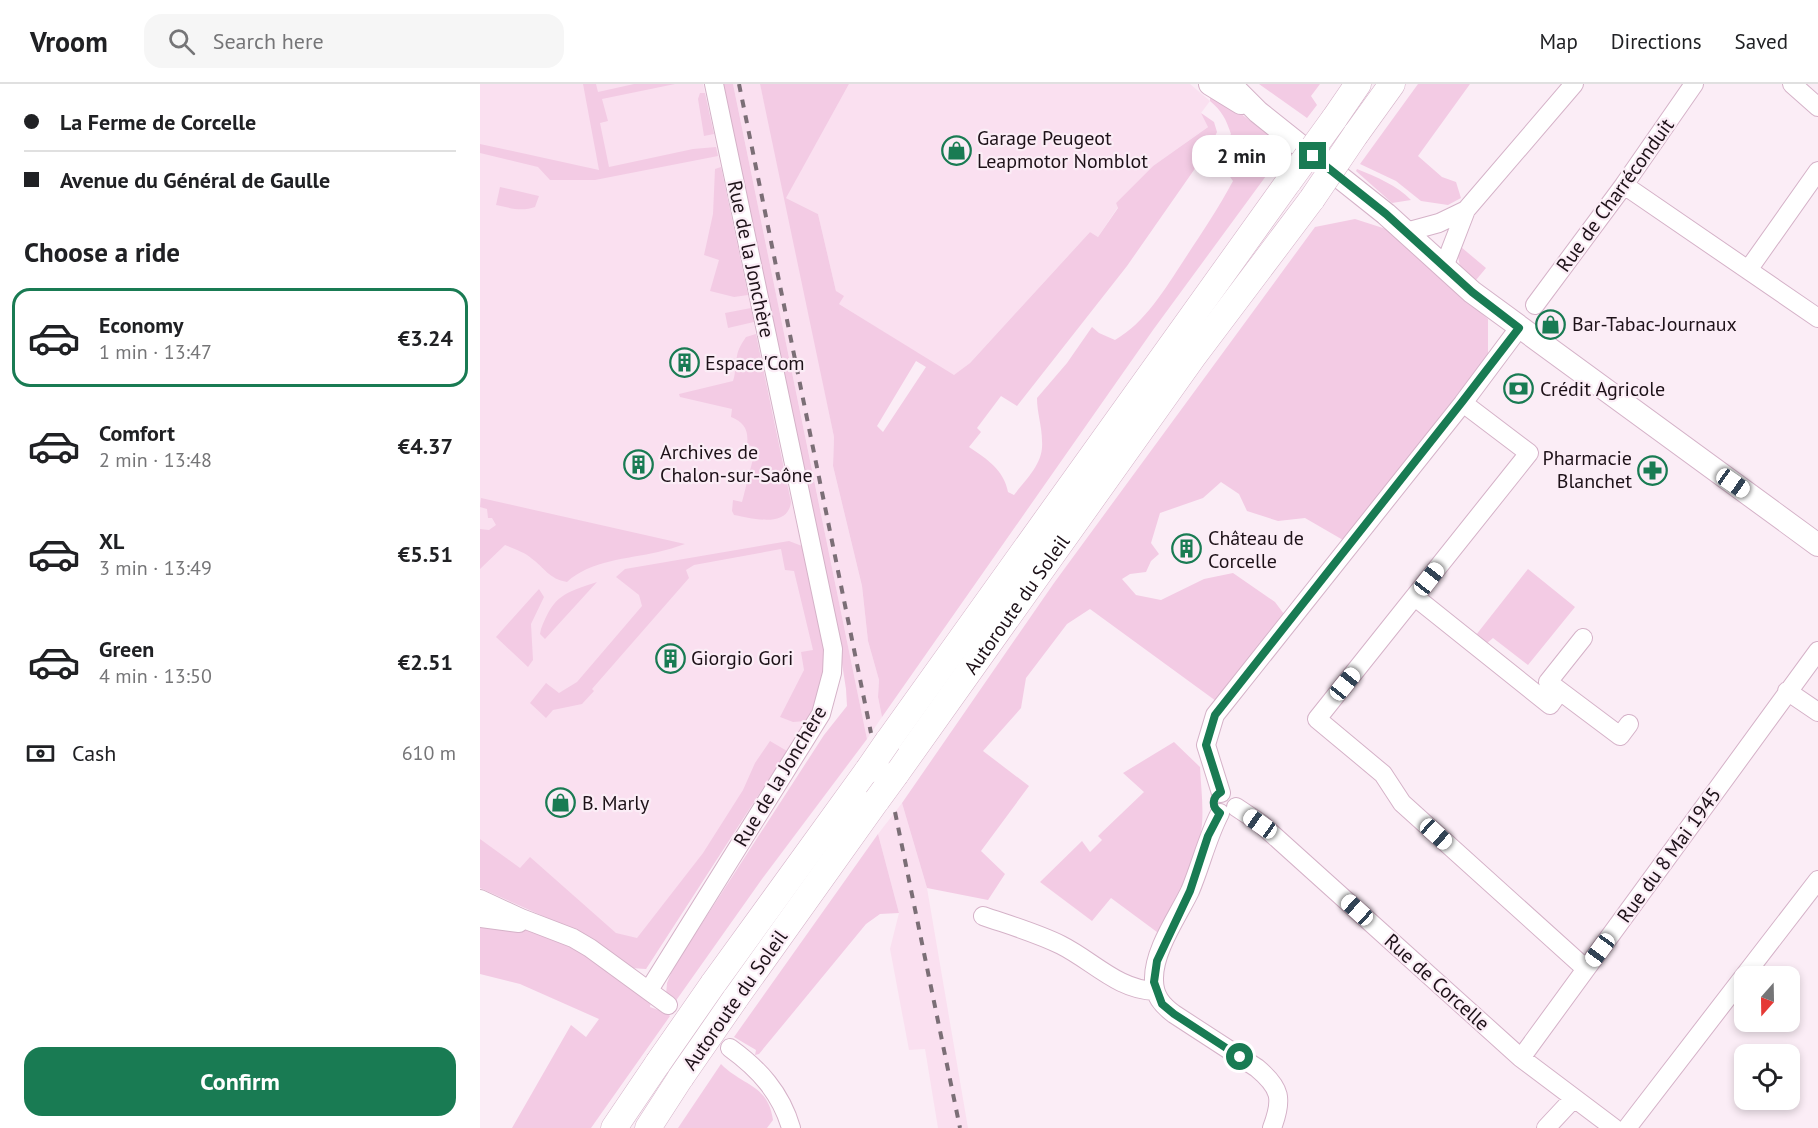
<!DOCTYPE html>
<meta charset="utf-8">
<style>
body{margin:0;font-family:"PT Sans",sans-serif;background:#f6f6f6;color:#202124;height:100vh;display:flex;flex-direction:column;font-size:22px;white-space:nowrap}
*{box-sizing:border-box;margin:0}
p{font-size:20px;color:#757577}
.icon{flex:none;width:33px;height:33px;fill:none;stroke:currentColor;stroke-width:2;stroke-linecap:round;stroke-linejoin:round}
.map{position:relative;flex:1;overflow:hidden}
.panel{display:flex;flex-direction:column;background:#fff;width:480px}
.panel>*{flex:none}
.banner{display:grid;align-content:center;height:132px;padding:0 24px;background:#fff}
.needle{width:39px;rotate:200deg}
.buttons{position:absolute;left:1254px;top:882px;display:grid;gap:12px}
.buttons a{display:grid;place-items:center;width:66px;height:66px;border-radius:12px;background:#fff;box-shadow:0 3px 9px #0003;font-size:30px}
.end{position:absolute;width:27px;height:27px;margin:-14px;border:8px solid #197b53;background:#fff;box-shadow:0 0 0 3px #fff}
.from{border-radius:50%}
.bubble{position:absolute;height:42px;border-radius:18px;background:#fff;box-shadow:0 3px 9px #0003;font-size:20px;font-weight:700;line-height:42px;text-align:center}
.car{position:absolute;width:18px;height:36px;margin:-18px -9px;border-radius:8px;box-shadow:0 0 4px 2px #0007;background:linear-gradient(#fff 24%,#345 0 40%,#fff 0 76%,#345 0 86%,#fff 0)}
.banner b{display:flex;align-items:center;gap:21px;height:57px;font-size:22px}
.banner b+b{border-top:2px solid #e0e0e0}
.banner i{width:15px;height:15px;background:#202124}
ul{padding:0;list-style:none}
li{display:flex;align-items:center;gap:18px;height:99px;margin:0 12px 9px;padding:0 12px;border:3px solid transparent;border-radius:18px}
li div{flex:1}
li b{display:block;font-size:22px}
li em{font-style:normal;font-weight:700}
li.active{border-color:#197b53}
li>.icon{width:54px;height:54px;stroke-width:1.5}
h2{padding:0 24px;font-size:27px;line-height:72px}
.pay{display:flex;align-items:center;gap:15px;height:66px;padding:0 24px;font-size:22px}
.pay p{margin-inline-start:auto}
.cta{display:flex;gap:12px;margin-top:auto;padding:12px 24px}
.cta a{flex:1;height:69px;border-radius:18px;background:#197b53;color:#fff;font-size:24px;font-weight:700;line-height:69px;text-align:center}
header{display:flex;align-items:center;gap:36px;box-sizing:border-box;height:84px;padding:0 30px;background:#fff;border-bottom:2px solid #e0e0e0}
header strong{font-size:28px}
nav{display:flex;gap:33px;margin-inline-start:auto;font-size:21px}
.search{width:420px;height:54px;background:#f6f6f6;display:flex;align-items:center;gap:15px;box-sizing:border-box;padding:0 21px;border-radius:18px;color:#757577;font-size:22px}
main{display:flex;flex:1;min-height:0}
.map>svg:first-child{display:block}
.built{fill:#fae0f0}
.green{fill:#f3cbe4;fill-rule:evenodd}
.lines{fill:none;stroke-linecap:round;stroke-linejoin:round}
.minor-casing{stroke:#d5b2c8;stroke-width:20}
.major-casing{stroke:#d5b2c8;stroke-width:24}
.highway-casing{stroke:#d5b2c8;stroke-width:27}
.minor{stroke:#fff;stroke-width:18}
.major{stroke:#fff;stroke-width:22}
.highway{stroke:#fff;stroke-width:26}
.rail{stroke:#7b6e76;stroke-width:4;stroke-dasharray:8 8;stroke-linecap:butt}
.highway-bridge-casing{stroke:#d5b2c8;stroke-width:27;stroke-linecap:butt}
.highway-bridge{stroke:#fff;stroke-width:26}
.route{stroke:#197b53;stroke-width:8}
.labels{text-anchor:middle;stroke-width:4.5;stroke-linejoin:round;paint-order:stroke}
.poi-label{font-size:20px;fill:#1d1118;stroke:#fbedf6;text-anchor:start}
.street-label{font-size:20px;fill:#1d1118;stroke:#fbedf6}
</style>
<header>
<strong>Vroom</strong>
<div class="search"><svg class="icon" aria-label="search" viewBox="0 0 24 24"><circle cx="10" cy="10" r="6"/><path d="M15 15l6 6"/></svg>Search here</div>
<nav><a>Map</a><a>Directions</a><a>Saved</a></nav>
</header>
<main>
<section class="panel">
<div class="banner">
<b><i class="from"></i>La Ferme de Corcelle</b>
<b><i></i>Avenue du Général de Gaulle</b>
</div>
<h2>Choose a ride</h2>
<ul>
<li class="active"><svg class="icon" aria-label="car" viewBox="0 0 24 24"><path d="M5 17H2v-5l4-1 3-4h7l3 4 3 1v5h-3M9 17h6M6 11h13"/><circle cx="7" cy="17" r="2"/><circle cx="17" cy="17" r="2"/></svg><div><b>Economy</b><p>1 min · 13:47</p></div><em>€3.24</em></li>
<li><svg class="icon" aria-label="car" viewBox="0 0 24 24"><path d="M5 17H2v-5l4-1 3-4h7l3 4 3 1v5h-3M9 17h6M6 11h13"/><circle cx="7" cy="17" r="2"/><circle cx="17" cy="17" r="2"/></svg><div><b>Comfort</b><p>2 min · 13:48</p></div><em>€4.37</em></li>
<li><svg class="icon" aria-label="car" viewBox="0 0 24 24"><path d="M5 17H2v-5l4-1 3-4h7l3 4 3 1v5h-3M9 17h6M6 11h13"/><circle cx="7" cy="17" r="2"/><circle cx="17" cy="17" r="2"/></svg><div><b>XL</b><p>3 min · 13:49</p></div><em>€5.51</em></li>
<li><svg class="icon" aria-label="car" viewBox="0 0 24 24"><path d="M5 17H2v-5l4-1 3-4h7l3 4 3 1v5h-3M9 17h6M6 11h13"/><circle cx="7" cy="17" r="2"/><circle cx="17" cy="17" r="2"/></svg><div><b>Green</b><p>4 min · 13:50</p></div><em>€2.51</em></li>
</ul>
<div class="pay"><svg class="icon" aria-label="cash" viewBox="0 0 24 24"><path d="M3 7h18v10H3z"/><circle cx="12" cy="12" r="2"/></svg>Cash<p>610 m</p></div>
<div class="cta"><a>Confirm</a></div>
</section>
<div class="map">
<svg width="1338" height="1044" viewBox="0 0 1338 1044">
<rect width="100%" height="100%" fill="#fbedf6"/>
<path class="built" d="M 0,0 L 223,0 L 271,224 L 283,290 L 344,563 L 333,624 L 326,637 L 166,885 L 153,884 L 106,851 L 0,804 Z
M 253,0 L 280,0 L 306,113 L 369,0 L 710,0 L 730,17 L 721,29 L 729,42 L 673,82 L 636,119 L 638,123 L 618,153 L 610,148 L 490,279 L 474,292 L 359,220 L 338,130 L 306,114 L 354,353 L 353,382 L 382,502 L 388,557 L 399,596 L 398,613 L 402,633 L 387,655 Z
M 422,719 L 447,804 L 488,1044 L 458,1044 L 445,965 L 429,966 L 410,865 L 419,829 L 398,750 Z"/>
<path class="green" d="M 103,0 L 116,0 L 118,8 L 154,0 L 195,0 L 122,15 L 128,37 L 120,39 L 129,83 L 213,65 L 236,63 L 238,72 L 115,96 L 70,96 L 58,83 L 0,69 L 0,60 L 119,86 Z
M 240,0 L 253,0 L 387,655 L 282,795 L 195,918 L 186,911 L 187,899 L 193,884 L 344,651 L 367,622 L 366,605 L 351,510 L 314,349 Z
M 280,0 L 369,0 L 306,114 L 338,130 L 356,207 L 364,212 L 359,220 L 474,291 L 490,279 L 610,148 L 618,153 L 638,124 L 636,119 L 673,82 L 728,43 L 721,29 L 734,38 L 737,48 L 730,63 L 647,182 L 537,322 L 521,312 L 497,344 L 501,348 L 489,363 C 507,375 524,386 528,408 L 534,411 C 547,394 564,379 562,357 C 562,342 557,329 557,314 L 587,279 L 612,243 L 619,249 L 635,256 C 665,239 685,205 704,176 C 721,150 738,125 753,97 L 743,83 L 734,76 L 751,50 C 746,35 742,27 730,17 L 730,13 L 760,29 L 800,60 L 805,66 L 673,246 L 402,633 L 398,613 L 399,596 L 388,557 L 382,502 L 353,382 L 354,353 ZM 436,277 L 446,283 L 403,348 L 397,342 Z
M 779,0 L 840,0 L 831,12 L 837,21 L 827,34 Z
M 938,0 L 990,0 L 938,72 L 962,93 L 976,98 L 981,114 L 968,121 L 941,117 L 916,97 L 880,80 Z
M 220,9 L 225,9 L 234,50 L 224,52 L 218,15 Z
M 241,83 L 268,211 L 254,213 L 230,207 L 239,176 L 224,171 L 233,130 L 235,85 Z
M 877,85 C 896,93 917,101 931,116 L 912,119 L 876,87 Z
M 20,103 L 59,112 L 55,123 C 42,128 30,124 16,121 Z
M 875,135 L 906,145 L 1008,235 L 1008,271 L 863,456 L 825,434 L 798,437 L 767,427 L 759,410 L 741,398 L 723,414 L 680,429 L 671,459 L 679,470 L 671,477 L 666,488 L 650,490 L 642,495 L 656,511 L 681,516 L 724,495 L 753,489 L 795,518 L 804,530 L 736,617 L 610,525 L 587,540 L 546,594 L 541,624 L 503,667 L 549,702 L 501,767 L 525,790 L 508,816 L 447,804 L 422,719 L 574,499 L 835,143 Z
M 981,163 L 1006,184 L 996,196 L 980,182 L 977,168 Z
M 271,224 L 274,238 L 248,244 L 245,229 Z
M 276,250 L 311,418 C 308,445 271,434 254,431 L 252,427 L 253,416 L 262,418 L 276,363 L 267,361 C 269,346 264,338 251,333 L 252,325 L 200,313 L 199,310 L 253,297 C 256,288 255,280 257,272 C 258,265 262,259 266,253 Z
M 1,414 L 205,460 C 196,463 187,466 178,468 C 147,475 111,476 87,498 C 69,495 65,484 51,474 C 44,468 34,465 25,461 L 0,485 L 0,445 L 9,446 L 16,441 L 12,434 L 8,434 L 7,425 L 0,423 Z
M 309,457 L 322,462 L 344,563 L 345,581 L 333,624 L 326,637 L 313,638 L 300,633 L 324,586 L 321,568 L 333,566 L 314,487 L 305,486 L 301,465 L 214,481 L 206,486 L 209,494 L 112,605 L 114,607 L 102,620 L 73,626 L 66,634 L 50,619 L 66,599 L 79,609 L 97,598 L 162,522 L 159,511 L 136,493 L 145,485 Z
M 1048,485 L 1095,523 L 1048,581 L 1013,554 L 1006,560 L 996,551 Z
M 117,498 L 65,555 L 60,550 L 61,545 C 74,511 84,509 117,498 Z
M 59,505 L 64,513 L 51,540 L 53,576 L 48,583 L 16,553 Z
M 290,657 L 307,667 L 166,885 L 153,884 L 106,851 L 0,804 L 0,755 L 40,784 L 50,773 L 136,849 L 157,854 L 223,769 L 263,706 L 275,679 Z
M 694,658 L 720,683 C 721,706 725,731 720,754 C 713,788 695,819 681,851 L 631,814 L 612,837 L 560,798 L 602,757 L 610,768 L 622,756 L 618,752 L 664,708 L 643,689 Z
M 398,750 L 419,829 L 400,830 L 386,840 L 279,970 L 275,971 L 276,966 L 254,953 Z
M 0,841 C 15,842 32,842 47,845 C 95,854 129,894 171,917 L 170,923 L 187,929 L 190,932 L 111,1044 L 32,1044 L 91,941 L 106,953 L 119,935 L 40,900 L 0,890 Z
M 241,980 C 264,1003 288,1000 293,1036 L 287,1044 L 198,1044 Z"/>
<g class="lines">
<defs>
<path id="minor" d="M 1312,0 L 1338,23
M 1144,101 L 1338,234
M 926,148 L 959,139 L 986,126
M 964,183 L 986,126 L 1094,0
M 1268,186 L 1338,87
M 1055,221 L 1144,101 L 1214,0
M 983,319 L 1049,369 L 837,635 L 903,690 L 922,719 L 1106,885
M 935,513 L 1070,621 L 1080,607 L 1140,652 L 1149,640
M 1080,607 L 1068,598 L 1103,554
M 1307,607 L 1338,628
M 741,709 L 726,661 L 735,631 L 983,319 L 1039,244
M 756,723 L 780,739 L 1041,974 L 1134,1044
M 740,729 C 727,754 721,781 710,807 C 698,832 673,867 674,896 C 674,912 682,921 694,930 L 777,984 C 801,1004 803,1015 792,1044
M 0,815 L 41,834 L 93,854 L 110,864 L 188,921
M 503,832 C 529,841 557,849 581,861 C 613,877 638,906 675,907
M 0,834 L 39,839
M 169,906 L 341,630 L 352,589 L 353,565 L 234,0
M 250,964 C 279,985 301,1009 311,1044
M 1041,974 L 1338,567
M 1066,1044 L 1094,1014
M 1147,1044 L 1338,796"/>
<path id="major" d="M 730,0 L 761,19
M 750,0 L 778,28 L 906,130 L 992,208 L 1338,461"/>
<g id="highway">
<path d="M 854,35 L 878,0"/>
<path d="M 876,50 L 912,0"/>
<path d="M 408,657 L 809,97"/>
<path id="s1" d="M 416,690 L 713,273 L 832,115"/>
<path d="M 233,900 L 388,686"/>
<path d="M 255,915 L 397,716"/>
<path d="M 134,1044 L 178,979"/>
<path d="M 168,1044 L 201,993"/>
</g>
</defs>
<use href="#minor" class="minor-casing"/>
<use href="#major" class="major-casing"/>
<use href="#highway" class="highway-casing"/>
<use href="#minor" class="minor"/>
<use href="#major" class="major"/>
<use href="#highway" class="highway"/>
<path class="rail" d="M 259,0 L 391,649
M 415,728 L 480,1044"/>
<defs>
<path id="highway-bridge" d="M 809,97 L 854,35
M 832,115 L 876,50
M 388,686 L 408,657
M 397,716 L 416,690
M 178,979 L 233,900
M 201,993 L 255,915"/>
</defs>
<use href="#highway-bridge" class="highway-bridge-casing"/>
<use href="#highway-bridge" class="highway-bridge"/>
</g>
<g class="lines">
<path class="route" d="M 760,973 L 694,930 L 682,920 L 674,898 L 677,877 L 710,807 L 728,752 L 740,729 C 731,723 732,713 741,708 L 726,661 L 735,631 L 982,318 L 1039,244 L 992,208 L 906,130 L 833,72"/>
</g>
<defs>
<symbol id="shop-ring" viewBox="-11 -11 22 22"><circle r="9.5" fill="#fbedf6" stroke="#197b53" stroke-width="1.5"/><path d="M-5-2.5h2.3a2.7 3.5 0 0 1 5.4 0H5L5.5 6h-11ZM-1.5-2.5h3a1.5 2.3 0 0 0-3 0Z" fill="#197b53"/></symbol>
<symbol id="building-ring" viewBox="-11 -11 22 22"><circle r="9.5" fill="#fbedf6" stroke="#197b53" stroke-width="1.5"/><path d="M-4-6H4V6H1V3H-1V6H-4ZM-2.5-4.3h1.7v1.8h-1.7ZM.8-4.3h1.7v1.8H.8ZM-2.5-1h1.7V.8h-1.7ZM.8-1h1.7V.8H.8Z" fill="#197b53"/></symbol>
<symbol id="bank-ring" viewBox="-11 -11 22 22"><circle r="9.5" fill="#fbedf6" stroke="#197b53" stroke-width="1.5"/><path d="M-6-4H6V4H-6ZM0-2.3a2.3 2.3 0 1 0 0 4.6a2.3 2.3 0 1 0 0-4.6Z" fill="#197b53"/></symbol>
<symbol id="pharmacy-ring" viewBox="-11 -11 22 22"><circle r="9.5" fill="#fbedf6" stroke="#197b53" stroke-width="1.5"/><path d="M-2-6h4v4h4v4h-4v4h-4v-4h-4v-4h4Z" fill="#197b53"/></symbol>
</defs>
<g fill-rule="evenodd">
<use href="#shop-ring" x="460" y="50" width="33" height="33"/>
<use href="#shop-ring" x="1054" y="224" width="33" height="33"/>
<use href="#building-ring" x="188" y="262" width="33" height="33"/>
<use href="#bank-ring" x="1022" y="288" width="33" height="33"/>
<use href="#building-ring" x="142" y="364" width="33" height="33"/>
<use href="#pharmacy-ring" x="1156" y="370" width="33" height="33"/>
<use href="#building-ring" x="690" y="448" width="33" height="33"/>
<use href="#building-ring" x="174" y="558" width="33" height="33"/>
<use href="#shop-ring" x="64" y="702" width="33" height="33"/>
</g>
<g class="labels">
<g class="poi-label">
<text x="497" y="61">Garage Peugeot<tspan x="497" dy="23">Leapmotor Nomblot</tspan></text>
<text x="1092" y="247">Bar-Tabac-Journaux</text>
<text x="225" y="286">Espace'Com</text>
<text x="1060" y="312">Crédit Agricole</text>
<text x="180" y="375">Archives de<tspan x="180" dy="23">Chalon-sur-Saône</tspan></text>
<text x="1152" y="381" text-anchor="end">Pharmacie<tspan x="1152" dy="23">Blanchet</tspan></text>
<text x="728" y="461">Château de<tspan x="728" dy="23">Corcelle</tspan></text>
<text x="211" y="581">Giorgio Gori</text>
<text x="102" y="726">B. Marly</text>
</g>
<g class="street-label">
<text transform="translate(1135 111) rotate(-54)" y="7">Rue de Charréconduit</text>
<text transform="translate(271 175) rotate(78)" y="7">Rue de la Jonchère</text>
<text dy="7" stroke="none"><textPath href="#s1" startOffset="208">Autoroute du Soleil</textPath></text>
<text transform="translate(300 692) rotate(-59)" y="7">Rue de la Jonchère</text>
<text transform="translate(1189 771) rotate(-54)" y="7">Rue du 8 Mai 1945</text>
<text transform="translate(957 898) rotate(42)" y="7">Rue de Corcelle</text>
<text transform="translate(255 916) rotate(-55)" y="7">Autoroute du Soleil</text>
</g>
</g>
</svg>
<div class="buttons">
<a><svg class="needle" viewBox="-14 -14 28 28"><path d="M0-13l5 13h-10z" fill="#e53935"/><path d="M0 13l5-13h-10z" fill="#757577"/></svg></a>
<a><svg class="icon" aria-label="locate" viewBox="0 0 24 24"><circle cx="12" cy="12" r="6"/><path d="M12 2v4M12 18v4M2 12h4M18 12h4"/></svg></a>
</div>
<i class="end from" style="left:760px;top:973px"></i>
<i class="end" style="left:833px;top:72px"></i>
<div class="bubble" style="left:712px;top:51px;width:99px">2 min</div>
<i class="car" style="left:1253px;top:399px;rotate:125deg"></i>
<i class="car" style="left:949px;top:495px;rotate:38deg"></i>
<i class="car" style="left:865px;top:600px;rotate:39deg"></i>
<i class="car" style="left:780px;top:740px;rotate:305deg"></i>
<i class="car" style="left:956px;top:750px;rotate:132deg"></i>
<i class="car" style="left:877px;top:826px;rotate:312deg"></i>
<i class="car" style="left:1120px;top:866px;rotate:216deg"></i>
</div>
</main>
